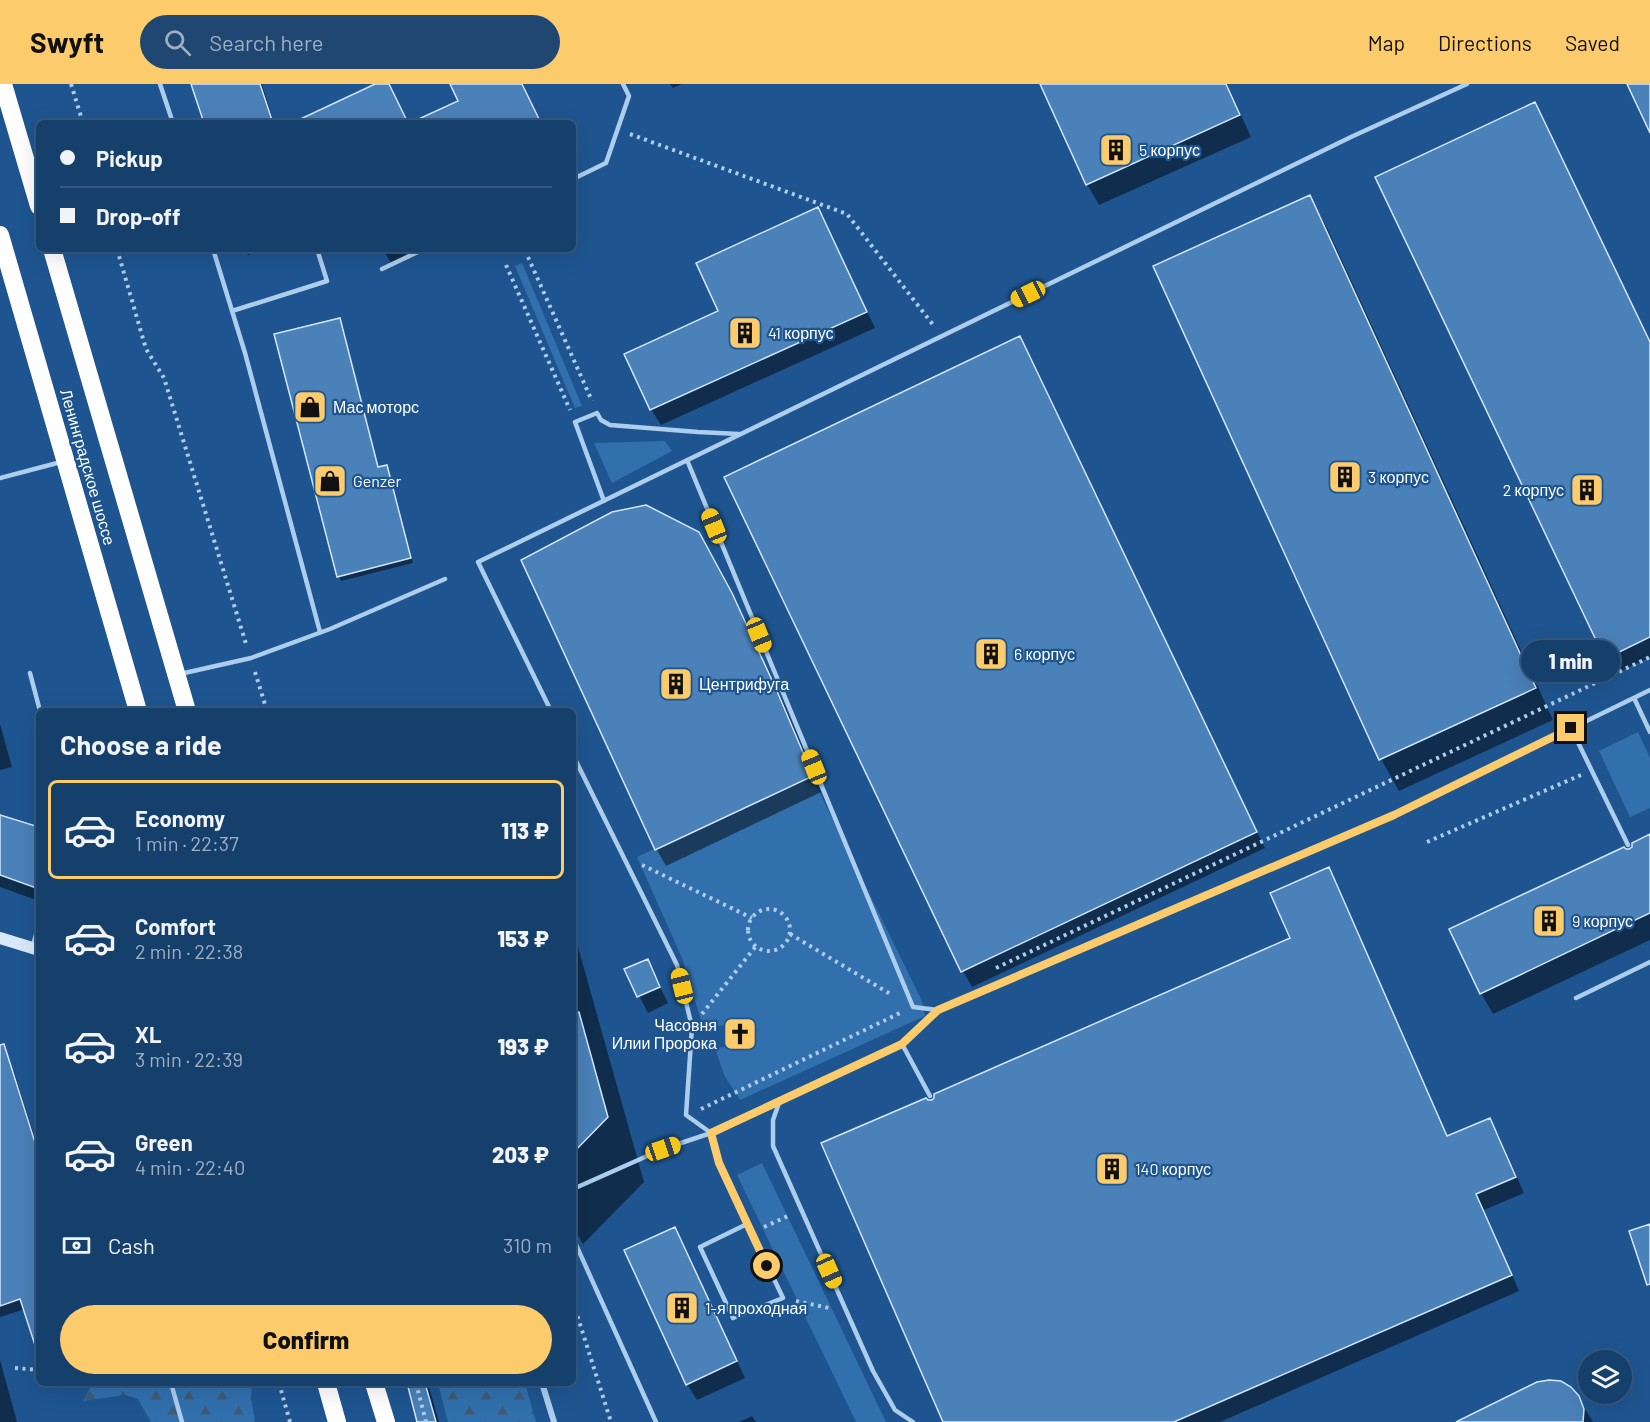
<!DOCTYPE html>
<meta charset="utf-8">
<style>
body{margin:0;font-family:Barlow,sans-serif;background:#1f4772;color:#f1f3f6;height:100vh;display:flex;flex-direction:column;font-size:22px;white-space:nowrap}
*{box-sizing:border-box;margin:0}
p{font-size:20px;color:#9eafc2}
.icon{flex:none;width:33px;height:33px;fill:none;stroke:currentColor;stroke-width:2;stroke-linecap:round;stroke-linejoin:round}
.map{position:relative;flex:1;overflow:hidden}
.details{position:absolute;left:36px;top:624px;width:540px;height:678px;display:flex;flex-direction:column;background:#16406c;border-radius:9px;box-shadow:0 6px 24px #0002,0 0 0 2px #35597f}
.details>*{flex:none}
.banner{position:absolute;left:36px;top:36px;width:540px;height:132px;border-radius:9px;box-shadow:0 6px 24px #0002,0 0 0 2px #35597f;display:grid;align-content:center;height:132px;padding:0 24px;background:#16406c}
.buttons{position:absolute;left:1578px;top:1266px;display:grid;gap:12px}
.buttons a{display:grid;place-items:center;width:54px;height:54px;border-radius:50%;background:#16406c;box-shadow:0 6px 24px #0002,0 0 0 2px #35597f;font-size:30px}
.end{position:absolute;width:27px;height:27px;margin:-14px;border:8px solid #fccb6c;background:#111;box-shadow:0 0 0 3px #111}
.from{border-radius:50%}
.bubble{position:absolute;height:42px;border-radius:21px;background:#16406c;box-shadow:0 6px 24px #0002,0 0 0 2px #35597f;font-size:20px;font-weight:800;line-height:42px;text-align:center}
.car{position:absolute;width:18px;height:36px;margin:-18px -9px;border-radius:8px;box-shadow:0 0 4px 2px #0007;background:linear-gradient(#f5c518 24%,#345 0 40%,#f5c518 0 76%,#345 0 86%,#f5c518 0)}
.banner b{display:flex;align-items:center;gap:21px;height:57px;font-size:22px}
.banner b+b{border-top:2px solid #35597f}
.banner i{width:15px;height:15px;background:#f1f3f6}
ul{padding:0;list-style:none}
li{display:flex;align-items:center;gap:18px;height:99px;margin:0 12px 9px;padding:0 12px;border:3px solid transparent;border-radius:9px}
li div{flex:1}
li b{display:block;font-size:22px}
li em{font-style:normal;font-weight:800}
li.current{border-color:#fccb6c}
li>.icon{width:54px;height:54px;stroke-width:1.5}
h2{padding:0 24px;font-size:27px;line-height:72px}
.pay{display:flex;align-items:center;gap:15px;height:66px;padding:0 24px;font-size:22px}
.pay p{margin-inline-start:auto}
.button{display:flex;gap:12px;margin-top:auto;padding:12px 24px}
.button a{flex:1;height:69px;border-radius:36px;background:#fccb6c;color:#111;font-size:24px;font-weight:800;line-height:69px;text-align:center}
header{display:flex;align-items:center;gap:36px;box-sizing:border-box;height:84px;padding:0 30px;background:#fccb6c;color:#111}
header strong{font-size:28px}
nav{display:flex;gap:33px;margin-inline-start:auto;font-size:21px}
.search{width:420px;height:54px;background:#1f4772;display:flex;align-items:center;gap:15px;box-sizing:border-box;padding:0 21px;border-radius:33px;color:#9eafc2;font-size:22px}
.map>svg:first-child{display:block}
.green{fill:#3170ad}
.forest{fill:url(#forest-firs)}
.shadow{fill:#0007}
.building{fill:#4a81b8;stroke:#d3e6fa;stroke-width:1.5}
.lines{fill:none;stroke-linecap:round;stroke-linejoin:round}
.path{stroke:#adcded;stroke-width:4;stroke-dasharray:3 4.5;stroke-linecap:butt}
.lane{stroke:#adcded;stroke-width:4.5}
.street{stroke:#adcded;stroke-width:6}
.secondary{stroke:#dae9fa;stroke-width:12}
.highway{stroke:#fff;stroke-width:18}
.route{stroke:#fccb6c;stroke-width:8}
.labels{text-anchor:middle;stroke-width:4.5;stroke-linejoin:round;paint-order:stroke}
.poi-label{font-size:16px;fill:#fff;stroke:#1e5590;text-anchor:start}
.street-label{font-size:16px;fill:#fff;stroke:#1e5590}
</style>
<header>
<strong>Swyft</strong>
<div class="search"><svg class="icon" aria-label="search" viewBox="0 0 24 24"><circle cx="10" cy="10" r="6"/><path d="M15 15l6 6"/></svg>Search here</div>
<nav><a>Map</a><a>Directions</a><a>Saved</a></nav>
</header>
<div class="map">
<svg width="1650" height="1338" viewBox="0 0 1650 1338">
<defs>
<pattern id="forest-firs" width="22" height="20" patternUnits="userSpaceOnUse" patternTransform="scale(1.5)"><rect width="22" height="20" fill="#3170ad"/><path d="M5 1l3.5 6h-7zM16 11l3.5 6h-7z" fill="#415a73"/></pattern>
</defs>
<rect width="100%" height="100%" fill="#1e5590"/>
<path class="green" d="M 522,179 L 582,322 L 575,324 L 515,182 Z
M 665,357 L 672,367 L 612,399 L 594,359 Z
M 1638,648 L 1650,674 L 1650,724 L 1630,733 L 1599,667 Z
M 811,691 L 922,917 L 925,932 L 740,1016 L 724,991 L 715,964 L 753,959 L 751,939 L 703,943 L 682,874 L 637,773 Z
M 762,1079 L 886,1338 L 856,1338 L 737,1091 Z"/>
<path class="forest" d="M 93,1299 L 252,1299 L 251,1313 L 255,1338 L 151,1338 L 138,1315 L 125,1311 L 83,1317 Z
M 438,1299 L 525,1299 L 536,1338 L 448,1338 Z"/>
<path class="shadow" d="M 193,0 L 262,0 L 274,39 L 205,39 Z
M 451,0 L 523,0 L 542,39 L 414,39 L 460,18 Z
M 670,0 L 682,0 L 673,4 Z
M 1042,0 L 1227,0 L 1251,53 L 1099,121 L 1087,100 Z
M 1535,20 L 1544,36 L 1650,258 L 1650,573 L 1615,590 L 1606,574 Z
M 1309,112 L 1327,144 L 1553,636 L 1399,707 L 1381,675 L 1155,183 Z
M 817,125 L 827,141 L 875,244 L 661,341 L 651,325 L 720,228 Z
M 245,165 L 267,165 L 248,171 Z
M 383,165 L 421,165 L 391,179 Z
M 339,235 L 342,240 L 379,385 L 386,383 L 389,388 L 413,479 L 341,497 L 339,492 Z
M 1029,270 L 1265,764 L 972,903 L 963,887 L 726,393 Z
M 707,466 L 741,527 L 786,624 L 821,708 L 666,782 L 657,766 L 523,476 Z
M 0,640 L 12,683 L 0,686 Z
M 0,732 L 39,748 L 39,817 L 0,803 Z
M 1650,752 L 1650,856 L 1493,930 L 1481,909 L 1630,767 Z
M 1328,785 L 1337,801 L 1448,1054 L 1489,1036 L 1499,1052 L 1524,1109 L 1484,1126 L 1519,1207 L 1220,1338 L 945,1338 L 932,1018 L 1292,855 Z
M 573,855 L 578,863 L 644,1098 L 583,1160 L 573,1143 Z
M 647,877 L 668,919 L 648,929 L 626,886 Z
M 0,975 L 8,978 L 14,988 L 39,1067 L 39,1247 L 25,1225 L 0,1233 Z
M 674,1145 L 684,1161 L 745,1294 L 697,1316 L 687,1300 Z
M 0,1276 L 17,1338 L 0,1338 Z
M 408,1299 L 428,1299 L 439,1338 L 419,1338 Z
M 1578,1313 L 1593,1338 L 1459,1338 Z
M 752,1332 L 756,1338 L 739,1338 Z"/>
<path class="building" d="M 191,0 L 260,0 L 273,39 L 204,39 Z
M 375,0 L 389,0 L 408,39 L 292,39 Z
M 450,0 L 522,0 L 541,39 L 410,39 L 458,17 Z
M 1040,0 L 1226,0 L 1240,31 L 1086,101 Z
M 1627,0 L 1650,0 L 1650,49 Z
M 1535,18 L 1650,258 L 1650,553 L 1605,575 L 1375,93 Z
M 1310,111 L 1536,604 L 1379,676 L 1153,182 Z
M 818,123 L 867,228 L 650,326 L 624,270 L 718,227 L 696,179 Z
M 340,234 L 378,383 L 387,381 L 411,474 L 337,493 L 274,250 Z
M 1020,252 L 1257,748 L 961,888 L 724,393 Z
M 646,421 L 699,448 L 732,509 L 777,607 L 813,692 L 655,766 L 521,476 L 612,428 Z
M 0,731 L 39,743 L 39,805 L 0,791 Z
M 1650,750 L 1650,829 L 1480,910 L 1449,845 L 1624,763 L 1626,765 L 1629,765 L 1632,763 L 1632,759 Z
M 1329,783 L 1447,1052 L 1490,1034 L 1516,1093 L 1476,1110 L 1512,1191 L 1174,1338 L 943,1338 L 821,1059 L 926,1014 L 928,1016 L 932,1016 L 934,1014 L 934,1010 L 1290,854 L 1270,809 Z
M 648,875 L 660,903 L 637,913 L 624,885 Z
M 579,928 L 608,1033 L 573,1069 L 573,929 Z
M 4,960 L 39,1071 L 39,1260 L 35,1261 L 20,1215 L 0,1222 L 0,961 Z
M 1650,1140 L 1650,1200 L 1647,1201 L 1629,1147 Z
M 675,1143 L 737,1277 L 686,1301 L 624,1166 Z
M 1549,1296 L 1561,1297 L 1571,1303 L 1579,1312 L 1584,1325 L 1583,1338 L 1456,1338 L 1537,1298 Z
M 407,1299 L 425,1299 L 436,1338 L 417,1338 Z"/>
<g class="lines">
<path class="path" d="M 71,0 L 83,39
M 630,50 L 847,130 L 934,242
M 117,165 L 146,265 L 164,294 L 247,563
M 528,173 L 592,317
M 506,181 L 570,326
M 255,588 L 267,627
M 1427,758 L 1581,691
M 642,781 L 752,834
M748 846a21 21 0 1 1 42 0a21 21 0 1 1-42 0Z
M 790,850 L 892,911
M 996,884 L 1650,573
M 702,930 L 756,862
M 701,1025 L 902,928
M 764,1143 L 790,1131
M 796,1217 L 829,1224
M 573,1218 L 611,1338
M 15,1284 L 39,1286
M 279,1299 L 290,1338
M 416,1299 L 426,1338"/>
<path class="lane" d="M 160,0 L 173,39
M 573,95 L 606,79 L 629,12 L 623,0
M 213,165 L 245,269 L 320,548
M 382,185 L 424,165
M 232,227 L 327,197 L 317,165
M 687,376 L 913,923 L 938,926
M 0,394 L 61,378
M 604,417 L 575,338 L 597,329 L 601,336 L 610,341 L 698,348 L 739,350
M 30,589 L 40,627
M 180,590 L 251,574 L 330,545 L 445,495
M 1634,614 L 1650,648
M 551,627 L 478,478 L 1351,53 L 1467,0
M 1571,644 L 1628,761
M 573,671 L 677,881 L 692,943 L 686,1031 L 711,1049 L 663,1065 L 573,1105
M 33,861 L 39,841
M 1576,914 L 1650,878
M 902,960 L 930,1012
M 780,1016 L 773,1036 L 773,1062 L 873,1287 L 895,1326 L 913,1338
M 747,1140 L 700,1163 L 733,1234 L 783,1214 L 719,1079 L 711,1049 L 902,960 L 938,926 L 1394,731 L 1650,606
M 573,1154 L 656,1338
M 171,1299 L 182,1338"/>
<path class="street" d="M 542,1299 L 554,1338"/>
<path class="secondary" d="M 0,854 L 39,866"/>
<path class="highway" d="M 3,0 L 39,122
M 0,151 L 138,627
M 52,165 L 187,627
M 326,1299 L 337,1338
M 374,1299 L 386,1338"/>
</g>
<g class="lines">
<path class="route" d="M 767,1182 L 719,1079 L 711,1049 L 902,960 L 938,926 L 1394,731 L 1571,644"/>
</g>
<defs>
<symbol id="building-square" viewBox="-11 -11 22 22"><rect x="-9" y="-9" width="18" height="18" rx="4" fill="#fccb6c" stroke="#1e5590"/><path d="M-4-6H4V6H1V3H-1V6H-4ZM-2.5-4.3h1.7v1.8h-1.7ZM.8-4.3h1.7v1.8H.8ZM-2.5-1h1.7V.8h-1.7ZM.8-1h1.7V.8H.8Z" fill="#111"/></symbol>
<symbol id="shop-square" viewBox="-11 -11 22 22"><rect x="-9" y="-9" width="18" height="18" rx="4" fill="#fccb6c" stroke="#1e5590"/><path d="M-5-2.5h2.3a2.7 3.5 0 0 1 5.4 0H5L5.5 6h-11ZM-1.5-2.5h3a1.5 2.3 0 0 0-3 0Z" fill="#111"/></symbol>
<symbol id="church-square" viewBox="-11 -11 22 22"><rect x="-9" y="-9" width="18" height="18" rx="4" fill="#fccb6c" stroke="#1e5590"/><path d="M-1.2-6h2.4v3.5h3.3v2.4h-3.3V6h-2.4V-.1h-3.3v-2.4h3.3Z" fill="#111"/></symbol>
</defs>
<g fill-rule="evenodd">
<use href="#building-square" x="1097" y="47" width="38" height="38"/>
<use href="#building-square" x="726" y="230" width="38" height="38"/>
<use href="#shop-square" x="291" y="304" width="38" height="38"/>
<use href="#building-square" x="1326" y="374" width="38" height="38"/>
<use href="#shop-square" x="311" y="378" width="38" height="38"/>
<use href="#building-square" x="1568" y="387" width="38" height="38"/>
<use href="#building-square" x="972" y="551" width="38" height="38"/>
<use href="#building-square" x="657" y="581" width="38" height="38"/>
<use href="#building-square" x="1530" y="818" width="38" height="38"/>
<use href="#church-square" x="721" y="931" width="38" height="38"/>
<use href="#building-square" x="1093" y="1066" width="38" height="38"/>
<use href="#building-square" x="663" y="1205" width="38" height="38"/>
</g>
<g class="labels">
<g class="poi-label">
<text x="1139" y="72">5 корпус</text>
<text x="768" y="255">41 корпус</text>
<text x="333" y="329">Мас моторс</text>
<text x="1368" y="399">3 корпус</text>
<text x="353" y="403">Genzer</text>
<text x="1564" y="412" text-anchor="end">2 корпус</text>
<text x="1014" y="576">6 корпус</text>
<text x="699" y="606">Центрифуга</text>
<text x="1572" y="843">9 корпус</text>
<text x="717" y="947" text-anchor="end">Часовня<tspan x="717" dy="18">Илии Пророка</tspan></text>
<text x="1135" y="1091">140 корпус</text>
<text x="705" y="1230">1-я проходная</text>
</g>
<g class="street-label">
<text transform="translate(88 383) rotate(74)" y="6">Ленинградское шоссе</text>
</g>
</g>
</svg>
<div class="buttons">
<a><svg class="icon" aria-label="layers" viewBox="0 0 24 24"><path d="M12 4l9 5-9 5-9-5zM3 14l9 5 9-5"/></svg></a>
</div>
<i class="end from" style="left:767px;top:1182px"></i>
<i class="end" style="left:1571px;top:644px"></i>
<div class="bubble" style="left:1521px;top:556px;width:99px">1 min</div>
<i class="car" style="left:1028px;top:210px;rotate:244deg"></i>
<i class="car" style="left:714px;top:442px;rotate:338deg"></i>
<i class="car" style="left:759px;top:551px;rotate:158deg"></i>
<i class="car" style="left:814px;top:683px;rotate:338deg"></i>
<i class="car" style="left:682px;top:902px;rotate:346deg"></i>
<i class="car" style="left:663px;top:1065px;rotate:71deg"></i>
<i class="car" style="left:829px;top:1187px;rotate:156deg"></i>
<div class="banner">
<b><i class="from"></i>Pickup</b>
<b><i></i>Drop-off</b>
</div>
<section class="details">
<h2>Choose a ride</h2>
<ul>
<li class="current"><svg class="icon" aria-label="car" viewBox="0 0 24 24"><path d="M5 17H2v-5l4-1 3-4h7l3 4 3 1v5h-3M9 17h6M6 11h13"/><circle cx="7" cy="17" r="2"/><circle cx="17" cy="17" r="2"/></svg><div><b>Economy</b><p>1 min · 22:37</p></div><em>113 ₽</em></li>
<li><svg class="icon" aria-label="car" viewBox="0 0 24 24"><path d="M5 17H2v-5l4-1 3-4h7l3 4 3 1v5h-3M9 17h6M6 11h13"/><circle cx="7" cy="17" r="2"/><circle cx="17" cy="17" r="2"/></svg><div><b>Comfort</b><p>2 min · 22:38</p></div><em>153 ₽</em></li>
<li><svg class="icon" aria-label="car" viewBox="0 0 24 24"><path d="M5 17H2v-5l4-1 3-4h7l3 4 3 1v5h-3M9 17h6M6 11h13"/><circle cx="7" cy="17" r="2"/><circle cx="17" cy="17" r="2"/></svg><div><b>XL</b><p>3 min · 22:39</p></div><em>193 ₽</em></li>
<li><svg class="icon" aria-label="car" viewBox="0 0 24 24"><path d="M5 17H2v-5l4-1 3-4h7l3 4 3 1v5h-3M9 17h6M6 11h13"/><circle cx="7" cy="17" r="2"/><circle cx="17" cy="17" r="2"/></svg><div><b>Green</b><p>4 min · 22:40</p></div><em>203 ₽</em></li>
</ul>
<div class="pay"><svg class="icon" aria-label="cash" viewBox="0 0 24 24"><path d="M3 7h18v10H3z"/><circle cx="12" cy="12" r="2"/></svg>Cash<p>310 m</p></div>
<div class="button"><a>Confirm</a></div>
</section>
</div>
